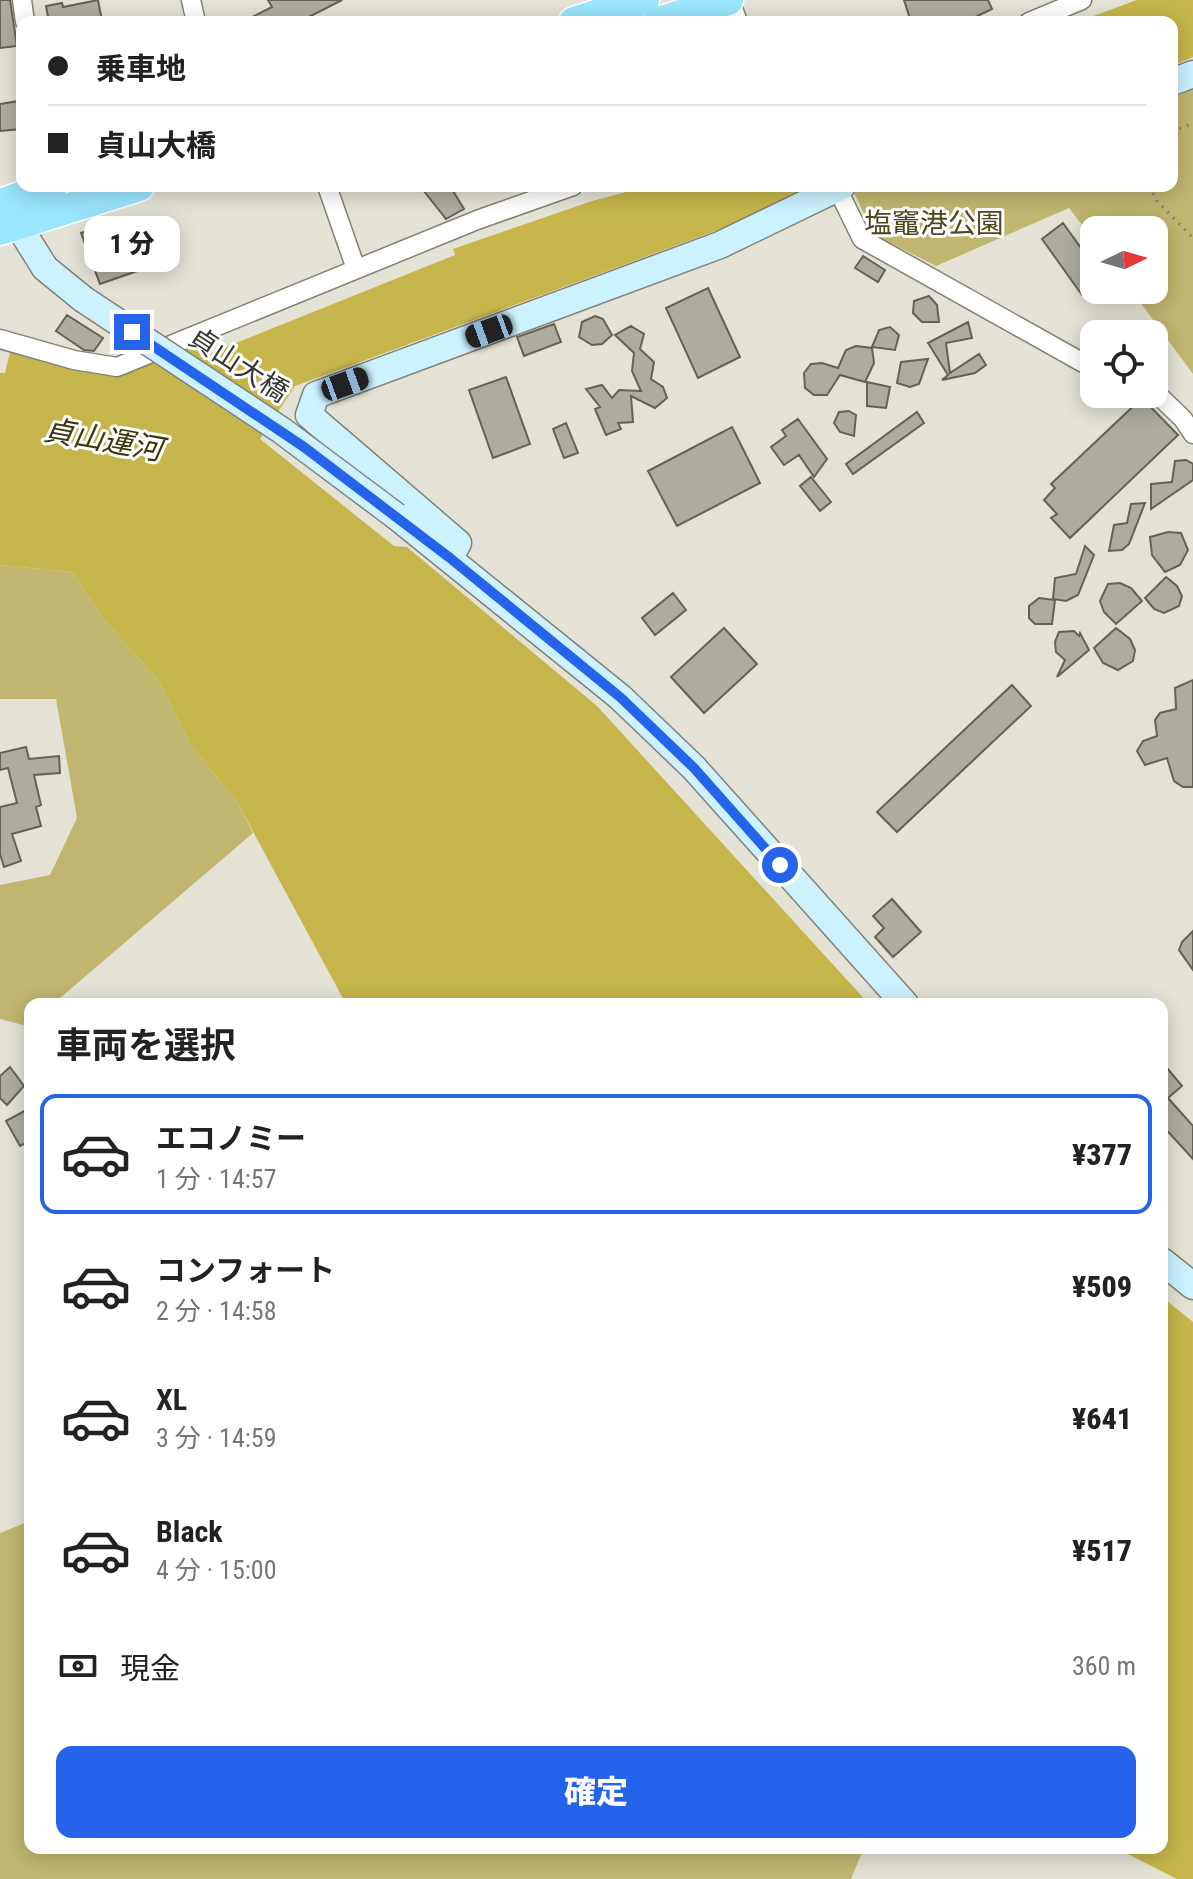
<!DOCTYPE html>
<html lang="ja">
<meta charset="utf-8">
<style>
body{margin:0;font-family:"Roboto Condensed","Noto Sans JP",sans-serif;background:#f2f2f2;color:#222;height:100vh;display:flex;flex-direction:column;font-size:30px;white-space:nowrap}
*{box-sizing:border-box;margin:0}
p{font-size:26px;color:#767676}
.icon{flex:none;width:44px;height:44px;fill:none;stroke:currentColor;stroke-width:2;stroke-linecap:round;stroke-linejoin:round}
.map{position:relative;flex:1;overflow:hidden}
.sheet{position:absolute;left:24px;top:998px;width:1144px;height:856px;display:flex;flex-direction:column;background:#fff;border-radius:16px;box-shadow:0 4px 20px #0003}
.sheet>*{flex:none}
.banner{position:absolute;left:16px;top:16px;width:1162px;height:176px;border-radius:16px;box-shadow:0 4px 20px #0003;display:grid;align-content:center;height:176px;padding:0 32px;background:#fff}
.needle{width:52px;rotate:85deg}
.tools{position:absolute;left:1080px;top:216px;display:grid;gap:16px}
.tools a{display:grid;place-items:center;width:88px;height:88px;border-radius:16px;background:#fff;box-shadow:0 4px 20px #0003;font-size:40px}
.end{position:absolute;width:36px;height:36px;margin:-18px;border:10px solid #2563eb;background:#fff;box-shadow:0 0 0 4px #fff}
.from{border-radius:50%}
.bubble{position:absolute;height:56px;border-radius:16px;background:#fff;box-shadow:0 4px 20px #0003;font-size:26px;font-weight:800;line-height:56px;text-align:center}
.car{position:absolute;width:24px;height:48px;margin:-24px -12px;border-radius:10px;box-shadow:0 0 6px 2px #0007;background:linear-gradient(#222 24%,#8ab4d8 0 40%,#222 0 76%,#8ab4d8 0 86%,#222 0)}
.banner b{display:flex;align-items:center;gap:28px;height:76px;font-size:30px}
.banner b+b{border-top:2px solid #e0e0e0}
.banner i{width:20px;height:20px;background:#222}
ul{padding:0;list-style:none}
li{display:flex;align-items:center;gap:24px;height:120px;margin:0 16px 12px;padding:0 16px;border:4px solid transparent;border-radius:16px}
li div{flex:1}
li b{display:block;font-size:30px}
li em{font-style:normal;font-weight:800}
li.on{border-color:#2563eb}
li>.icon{width:72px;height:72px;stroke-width:1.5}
h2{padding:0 32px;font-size:36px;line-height:96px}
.pay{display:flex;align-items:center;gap:20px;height:88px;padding:0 32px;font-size:30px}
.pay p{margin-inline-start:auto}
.action{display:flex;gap:16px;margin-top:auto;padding:16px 32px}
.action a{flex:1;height:92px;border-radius:16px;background:#2563eb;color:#fff;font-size:32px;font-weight:800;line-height:92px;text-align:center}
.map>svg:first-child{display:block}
.green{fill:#c0b670}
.water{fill:#c5b54b}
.building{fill:#aeac9f;stroke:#636256;stroke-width:2}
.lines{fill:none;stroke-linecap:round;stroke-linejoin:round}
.street-casing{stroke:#838175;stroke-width:21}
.secondary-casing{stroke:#838175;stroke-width:29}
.primary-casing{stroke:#fff;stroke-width:33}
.path{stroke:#85837b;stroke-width:3;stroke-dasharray:2 6;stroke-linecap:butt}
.street{stroke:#fff;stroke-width:18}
.secondary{stroke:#ccf2ff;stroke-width:26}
.primary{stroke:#9ae6fe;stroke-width:30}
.secondary-bridge-casing{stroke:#838175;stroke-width:29;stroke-linecap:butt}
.secondary-bridge{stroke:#ccf2ff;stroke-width:26}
.route{stroke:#2563eb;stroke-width:10}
.labels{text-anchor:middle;stroke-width:6;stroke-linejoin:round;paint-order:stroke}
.park-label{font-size:28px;fill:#4d461a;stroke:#fff}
.street-label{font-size:28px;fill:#373631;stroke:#fff}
.water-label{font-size:30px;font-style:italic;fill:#3d3609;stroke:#fff}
</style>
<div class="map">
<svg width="1193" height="1879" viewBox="0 0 1193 1879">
<rect width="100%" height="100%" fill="#e4e2d5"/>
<path class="green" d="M 1193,86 L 1193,374 L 1131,290 L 1154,290 L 1154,230 L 1094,230 L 1094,241 L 1069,208 L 936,266 L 873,234 L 853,190 L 863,186 L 1172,186 L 1172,94 Z
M 0,565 L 72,572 L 106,622 L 159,681 L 192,747 L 236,800 L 253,833 L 53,1004 L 30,1004 L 30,1023 L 27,1026 L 0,1019 L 0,885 L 50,875 L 77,818 L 56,699 L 0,699 Z
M 30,1521 L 30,1848 L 864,1848 L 851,1879 L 0,1879 L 0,1533 Z"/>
<path class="water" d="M 1137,0 L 1193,0 L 1193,57 L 1172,66 L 1172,22 L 1077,22 Z
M 649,186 L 818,186 L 726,227 L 295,386 L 260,439 L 394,546 L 407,547 L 597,706 L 869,1004 L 346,1004 L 236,800 L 192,747 L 159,681 L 106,622 L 72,572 L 0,565 L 0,373 L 5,373 L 10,352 L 117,376 L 196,344 L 201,357 L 455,255 L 453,249 L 592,201 Z
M 1162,1297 L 1193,1322 L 1193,1879 L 1177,1879 L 1116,1848 L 1162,1848 Z"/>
<path class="building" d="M 0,0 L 10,0 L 17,46 L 0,48 Z
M 98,0 L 102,21 L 49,22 L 46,6 L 62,3 L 63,7 Z
M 268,0 L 342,0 L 299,22 L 242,22 L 272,7 Z
M 904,0 L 988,0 L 992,9 L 965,22 L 911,22 Z
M 19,101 L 22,129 L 0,131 L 0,104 Z
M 420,186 L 450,186 L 464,209 L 446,219 Z
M 125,219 L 140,270 L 100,284 L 81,233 Z
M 1063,223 L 1094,266 L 1094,287 L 1082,295 L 1042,239 Z
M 863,256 L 885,270 L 878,282 L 855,268 Z
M 708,288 L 740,357 L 698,378 L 666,308 Z
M 929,296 L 937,305 L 939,322 L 922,322 L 913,313 L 914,301 Z
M 67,315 L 103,338 L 94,351 L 84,350 L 56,331 Z
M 595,316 L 603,319 L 612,335 L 602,344 L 592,345 L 579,337 L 582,322 Z
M 968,322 L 972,338 L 946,343 L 950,373 L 979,354 L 986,365 L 975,373 L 942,380 L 948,375 L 928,343 Z
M 554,324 L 561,342 L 524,356 L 517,337 Z
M 631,326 L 644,334 L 640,349 L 654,362 L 651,379 L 663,387 L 667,398 L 655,408 L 631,396 L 633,422 L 618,423 L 621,429 L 606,435 L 595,409 L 600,407 L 586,389 L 602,385 L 612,398 L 619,390 L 641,391 L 632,371 L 634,353 L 615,335 Z
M 890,327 L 899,335 L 895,350 L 872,347 L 879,330 Z
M 856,346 L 872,348 L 874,363 L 865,382 L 840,375 L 827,395 L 814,395 L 805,388 L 804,373 L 811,364 L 822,363 L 838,368 L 846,350 Z
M 928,359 L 919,384 L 910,387 L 897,383 L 901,362 Z
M 506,377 L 530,444 L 493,458 L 469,390 Z
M 867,382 L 890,387 L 886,408 L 867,406 Z
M 1142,398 L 1178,435 L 1070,538 L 1051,518 L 1057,514 L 1044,500 L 1055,488 L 1051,484 Z
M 849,411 L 856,415 L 854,436 L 840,432 L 834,423 L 839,412 Z
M 917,412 L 924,423 L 853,474 L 846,464 Z
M 798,419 L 827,459 L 814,477 L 799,455 L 784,465 L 771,447 L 786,436 L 782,430 Z
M 566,423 L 578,453 L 564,458 L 553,429 Z
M 732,427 L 760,483 L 677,526 L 648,471 Z
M 1186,460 L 1193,464 L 1193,480 L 1151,509 L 1151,484 L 1172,482 L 1175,461 Z
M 811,477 L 831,502 L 820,511 L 800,486 Z
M 1145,503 L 1129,544 L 1122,550 L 1109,551 L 1114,525 L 1127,523 L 1131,504 Z
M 1168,532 L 1181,533 L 1188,550 L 1180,565 L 1165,572 L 1152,555 L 1150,537 Z
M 1085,546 L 1094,555 L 1078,595 L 1066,601 L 1053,599 L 1055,578 L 1076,574 Z
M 1166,577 L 1177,586 L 1182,596 L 1179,606 L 1164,613 L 1154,609 L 1145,598 Z
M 1120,583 L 1131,588 L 1142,601 L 1116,624 L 1104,612 L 1100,601 L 1108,584 Z
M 673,593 L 686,610 L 655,635 L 642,618 Z
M 1039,598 L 1055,600 L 1052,624 L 1035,624 L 1029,618 L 1029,606 Z
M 724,628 L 757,664 L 704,713 L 671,677 Z
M 1116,628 L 1130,639 L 1135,650 L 1133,661 L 1118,670 L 1103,663 L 1094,648 Z
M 1074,631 L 1079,636 L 1080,633 L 1089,650 L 1057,677 L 1065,660 L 1056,652 L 1055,642 L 1059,632 Z
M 1193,680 L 1193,787 L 1183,787 L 1174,781 L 1167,758 L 1145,765 L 1137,751 L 1143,741 L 1157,736 L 1155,720 L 1160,713 L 1176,709 L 1175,688 Z
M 1012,685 L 1031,706 L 897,832 L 877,812 Z
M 26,747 L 29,759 L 59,756 L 60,773 L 34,775 L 41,805 L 36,807 L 41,826 L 12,834 L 21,861 L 4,867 L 0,854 L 0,807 L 17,803 L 8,768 L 0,770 L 0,753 Z
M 892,899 L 921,932 L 893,957 L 875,937 L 884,928 L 873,916 Z
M 1193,931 L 1193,970 L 1179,950 L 1182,942 Z
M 1162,1062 L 1182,1086 L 1168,1098 L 1193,1126 L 1193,1159 L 1162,1125 Z
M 10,1067 L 24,1086 L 7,1105 L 0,1098 L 0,1076 Z
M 30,1108 L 30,1141 L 20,1146 L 6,1121 Z"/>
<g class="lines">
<defs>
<path id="street" d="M 22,0 L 25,22
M 191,0 L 196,22
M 730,0 L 738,22
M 1029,22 L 1082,0
M 327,186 L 356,269
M 837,188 L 862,239 L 1094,369
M 0,339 L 74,360 L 117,367 L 477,220 L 573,186
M 1154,391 L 1183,419 L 1193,434"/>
<path id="secondary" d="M 1172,82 L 1193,74
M 18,225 L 45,268 L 83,299
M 396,516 L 620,697 L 694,768 L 905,1004
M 450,558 L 458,543 L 309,415 L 316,395 L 720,245 L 842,186
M 1162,1261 L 1193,1286"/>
<path id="primary" d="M 574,22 L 644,0
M 659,22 L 728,0
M 0,204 L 52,186
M 0,230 L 139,186"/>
</defs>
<use href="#street" class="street-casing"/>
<use href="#secondary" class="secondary-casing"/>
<use href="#primary" class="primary-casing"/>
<path class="path" d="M 1172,132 L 1193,123
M 1149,186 L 1157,201 L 1193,238"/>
<use href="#street" class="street"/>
<use href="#secondary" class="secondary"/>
<use href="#primary" class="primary"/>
<defs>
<path id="secondary-bridge" d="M 83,299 L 281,430 L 396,516"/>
</defs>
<use href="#secondary-bridge" class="secondary-bridge-casing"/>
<use href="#secondary-bridge" class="secondary-bridge"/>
</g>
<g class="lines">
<path class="route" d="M 132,332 L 304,447 L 450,558 L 620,697 L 694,768 L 780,865"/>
</g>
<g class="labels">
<g class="park-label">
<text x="934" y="233">塩竈港公園</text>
</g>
<g class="street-label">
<text transform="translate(239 364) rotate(33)" y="10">貞山大橋</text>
</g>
<g class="water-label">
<text transform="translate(103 440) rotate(10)" y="10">貞山運河</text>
</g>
</g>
</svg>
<div class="tools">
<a><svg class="needle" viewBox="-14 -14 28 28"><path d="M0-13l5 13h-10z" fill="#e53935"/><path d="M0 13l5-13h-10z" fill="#767676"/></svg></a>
<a><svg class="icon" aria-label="locate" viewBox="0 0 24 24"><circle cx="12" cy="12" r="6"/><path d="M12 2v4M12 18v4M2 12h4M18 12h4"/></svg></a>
</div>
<i class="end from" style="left:780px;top:865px"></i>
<i class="end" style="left:132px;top:332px"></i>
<div class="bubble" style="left:84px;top:216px;width:96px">1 分</div>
<i class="car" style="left:489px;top:331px;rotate:250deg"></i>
<i class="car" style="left:345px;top:384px;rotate:70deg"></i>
<div class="banner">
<b><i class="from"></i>乗車地</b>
<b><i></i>貞山大橋</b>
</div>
<section class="sheet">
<h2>車両を選択</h2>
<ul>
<li class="on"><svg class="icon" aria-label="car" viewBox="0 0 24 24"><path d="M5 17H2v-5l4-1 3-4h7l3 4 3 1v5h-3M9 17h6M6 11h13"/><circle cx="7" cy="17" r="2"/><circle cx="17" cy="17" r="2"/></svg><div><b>エコノミー</b><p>1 分 · 14:57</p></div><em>¥377</em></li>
<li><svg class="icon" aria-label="car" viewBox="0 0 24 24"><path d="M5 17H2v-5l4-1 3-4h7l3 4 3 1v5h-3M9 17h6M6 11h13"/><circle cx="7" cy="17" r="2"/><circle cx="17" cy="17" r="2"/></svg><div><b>コンフォート</b><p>2 分 · 14:58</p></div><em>¥509</em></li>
<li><svg class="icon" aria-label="car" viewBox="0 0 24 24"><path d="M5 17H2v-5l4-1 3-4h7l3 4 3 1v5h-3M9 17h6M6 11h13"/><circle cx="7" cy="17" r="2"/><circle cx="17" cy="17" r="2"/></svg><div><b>XL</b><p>3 分 · 14:59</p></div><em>¥641</em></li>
<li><svg class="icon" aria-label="car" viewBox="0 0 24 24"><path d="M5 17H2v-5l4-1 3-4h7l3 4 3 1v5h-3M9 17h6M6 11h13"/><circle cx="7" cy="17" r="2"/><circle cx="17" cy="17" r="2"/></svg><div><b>Black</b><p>4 分 · 15:00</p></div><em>¥517</em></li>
</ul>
<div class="pay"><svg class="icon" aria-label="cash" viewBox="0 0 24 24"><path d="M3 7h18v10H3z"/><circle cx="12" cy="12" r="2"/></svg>現金<p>360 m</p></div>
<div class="action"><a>確定</a></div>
</section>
</div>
